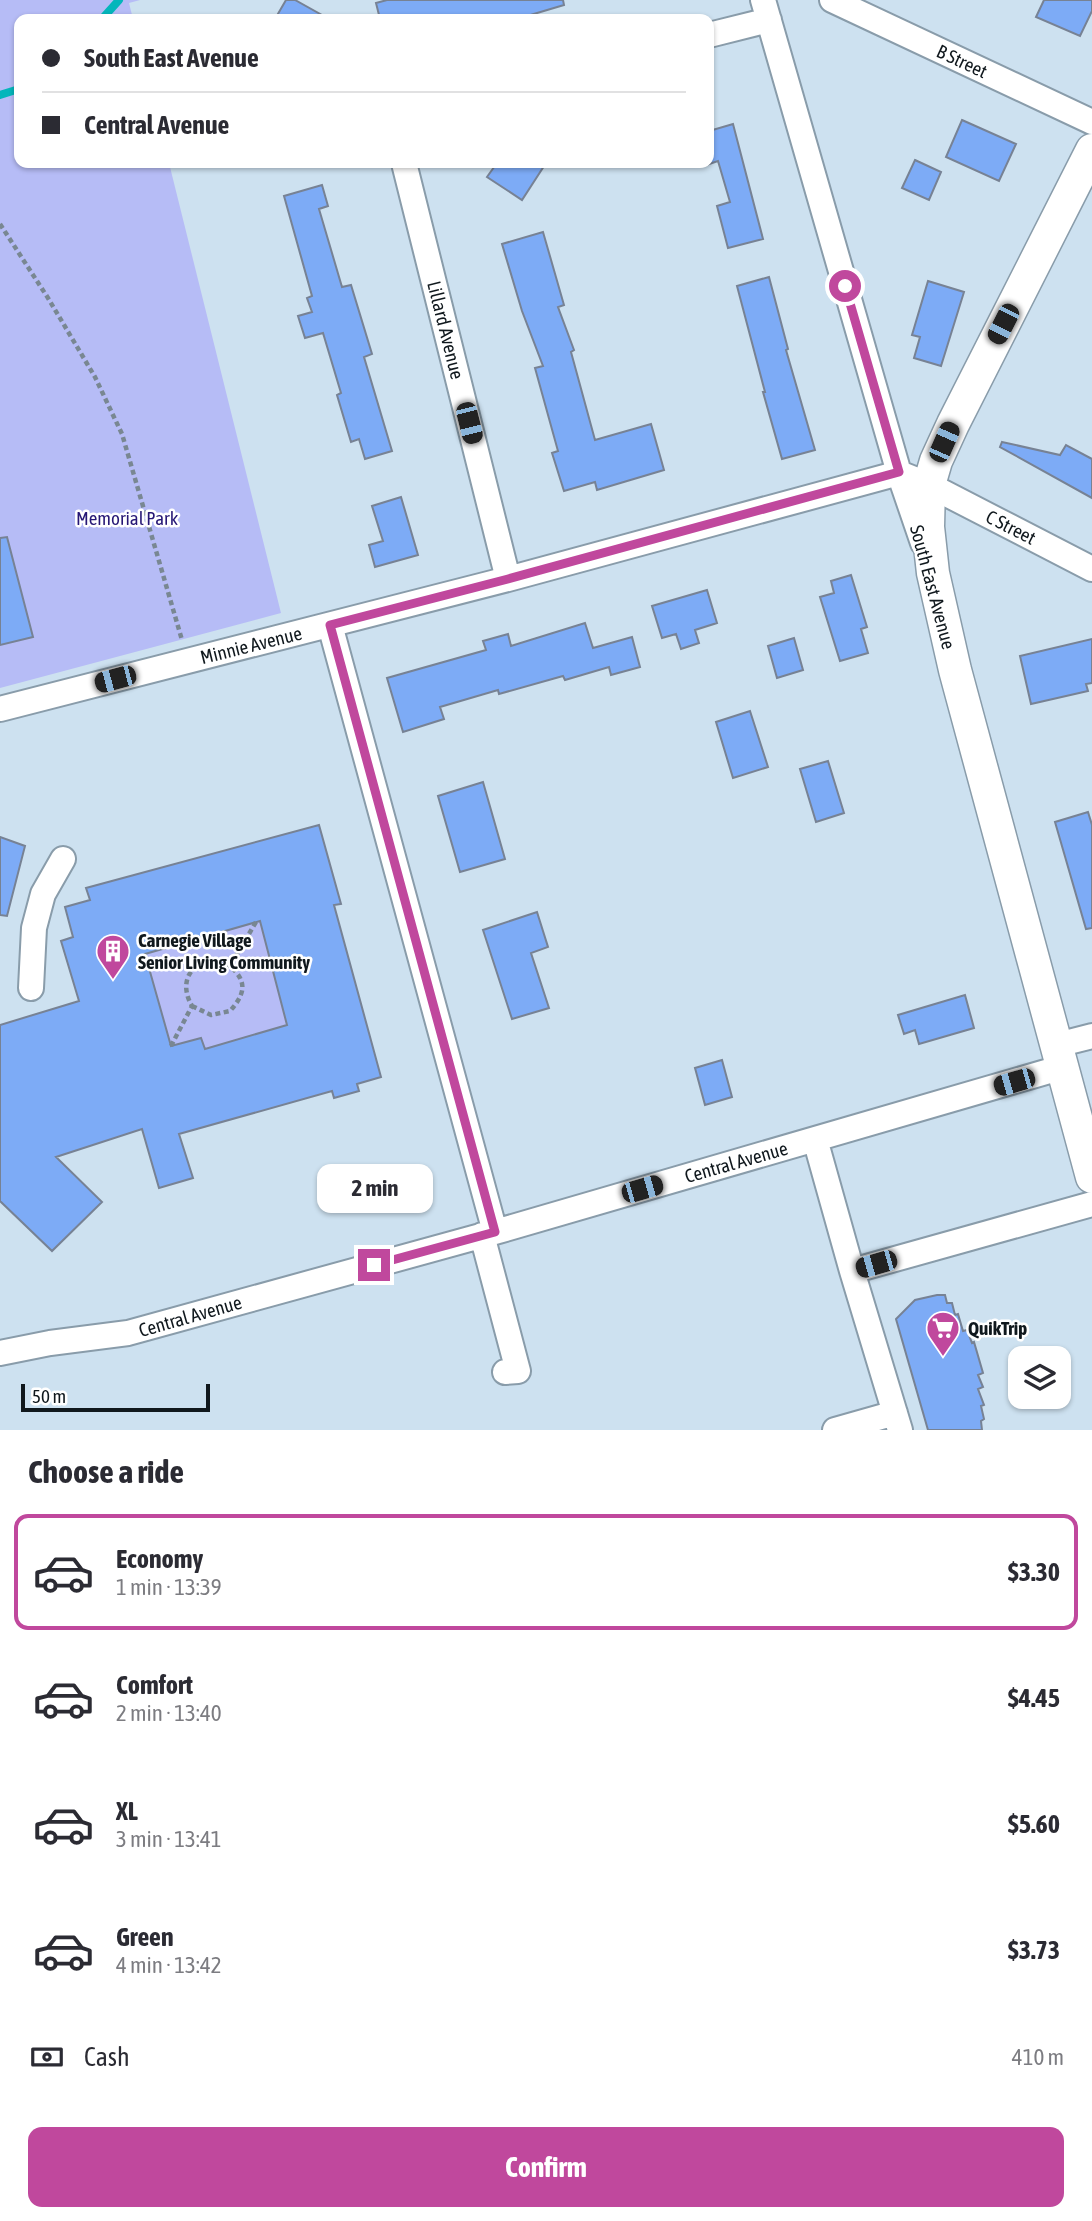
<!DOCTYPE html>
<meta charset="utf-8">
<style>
body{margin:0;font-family:"Asap Condensed",sans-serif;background:#f7f7f7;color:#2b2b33;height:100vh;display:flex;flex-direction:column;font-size:26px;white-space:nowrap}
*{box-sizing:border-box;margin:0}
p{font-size:23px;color:#7c7c81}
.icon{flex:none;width:38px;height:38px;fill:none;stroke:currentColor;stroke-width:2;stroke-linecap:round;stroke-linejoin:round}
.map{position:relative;height:1430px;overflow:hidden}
.side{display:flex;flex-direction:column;background:#fff;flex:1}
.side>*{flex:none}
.top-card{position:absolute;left:14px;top:14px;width:700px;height:154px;border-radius:14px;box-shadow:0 2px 5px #0004;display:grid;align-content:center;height:154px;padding:0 28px;background:#fff}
.tools{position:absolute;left:1008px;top:1346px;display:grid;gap:14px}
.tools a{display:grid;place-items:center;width:63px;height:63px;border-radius:14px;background:#fff;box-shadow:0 2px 5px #0004;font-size:35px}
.scale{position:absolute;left:21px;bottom:18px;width:189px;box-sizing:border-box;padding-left:7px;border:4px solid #10181d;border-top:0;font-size:19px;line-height:24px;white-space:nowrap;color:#10181d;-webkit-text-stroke:5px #fff;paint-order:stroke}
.end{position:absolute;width:32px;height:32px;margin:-16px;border:9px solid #c0489d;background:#fff;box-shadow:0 0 0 4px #fff}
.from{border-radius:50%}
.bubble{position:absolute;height:49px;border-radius:14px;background:#fff;box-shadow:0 2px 5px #0004;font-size:23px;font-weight:700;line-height:49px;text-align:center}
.car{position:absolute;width:21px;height:42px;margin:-21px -10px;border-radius:9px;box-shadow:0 0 5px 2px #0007;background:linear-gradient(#222 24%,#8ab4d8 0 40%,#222 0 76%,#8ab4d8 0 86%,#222 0)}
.top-card b{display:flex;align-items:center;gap:24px;height:66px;font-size:26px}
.top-card b+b{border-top:2px solid #e1e1e2}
.top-card i{width:18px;height:18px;background:#2b2b33}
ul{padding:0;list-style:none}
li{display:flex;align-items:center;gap:21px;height:116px;margin:0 14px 10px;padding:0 14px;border:4px solid transparent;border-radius:14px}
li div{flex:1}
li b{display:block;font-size:26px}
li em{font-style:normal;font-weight:700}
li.active{border-color:#c0489d}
li>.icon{width:63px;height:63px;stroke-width:1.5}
h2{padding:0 28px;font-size:32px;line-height:84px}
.pay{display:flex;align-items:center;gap:18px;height:77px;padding:0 28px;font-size:26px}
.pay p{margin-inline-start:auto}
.action{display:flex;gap:14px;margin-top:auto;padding:14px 28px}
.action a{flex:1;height:80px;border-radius:14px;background:#c0489d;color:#fff;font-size:28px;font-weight:700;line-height:80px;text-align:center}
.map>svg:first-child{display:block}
.green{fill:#b6bcf6}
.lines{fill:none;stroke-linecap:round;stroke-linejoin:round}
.stream{stroke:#04b6bb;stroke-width:8}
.building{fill:#7dabf6;stroke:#778294;stroke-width:2;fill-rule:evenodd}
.minor-casing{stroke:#899caa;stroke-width:28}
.major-casing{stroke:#899caa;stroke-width:35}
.path{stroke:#798792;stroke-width:4.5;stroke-dasharray:5 3.5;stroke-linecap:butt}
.minor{stroke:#fff;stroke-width:24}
.major{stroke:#fff;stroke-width:32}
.route{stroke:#c0489d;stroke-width:9}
.labels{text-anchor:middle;stroke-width:5;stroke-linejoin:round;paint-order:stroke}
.street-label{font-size:19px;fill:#10181d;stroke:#fff}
.park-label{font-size:19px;fill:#261775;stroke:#fff}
.poi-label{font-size:19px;font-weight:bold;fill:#10181d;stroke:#fff;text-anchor:start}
</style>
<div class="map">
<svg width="1092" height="1430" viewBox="0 0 1092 1430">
<rect width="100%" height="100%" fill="#cde1f0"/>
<path class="green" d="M 0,0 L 140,0 L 129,3 L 133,19 L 19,19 L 19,163 L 169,163 L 281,613 L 0,688 Z
M 260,921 L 287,1025 L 205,1049 L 201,1038 L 171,1046 L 145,954 Z"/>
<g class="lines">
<path class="stream" d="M 102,19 L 119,0
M 0,95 L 19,89"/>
</g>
<path class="building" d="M 286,0 L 295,0 L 329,19 L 275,19 Z
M 387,0 L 563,0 L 564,5 L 517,19 L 380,19 L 376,3 Z
M 1044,0 L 1092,0 L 1092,11 L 1080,36 L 1036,17 Z
M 962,120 L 1016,144 L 999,181 L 946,157 Z
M 733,124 L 763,239 L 728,248 L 717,206 L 730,202 L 718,161 L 709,164 L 709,131 Z
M 915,160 L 941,172 L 929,200 L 902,188 Z
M 497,163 L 546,163 L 522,200 L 487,177 Z
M 322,185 L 328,206 L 319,209 L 342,287 L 351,285 L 372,354 L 364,357 L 392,451 L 365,459 L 359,439 L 351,442 L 337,395 L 341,393 L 323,333 L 305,338 L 298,316 L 312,312 L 307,298 L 312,296 L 284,196 Z
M 543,232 L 564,305 L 558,307 L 574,350 L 571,352 L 595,440 L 651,424 L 664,470 L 597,490 L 595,482 L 564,491 L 552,453 L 558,451 L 535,368 L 543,366 L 522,311 L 502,244 Z
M 769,277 L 788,349 L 786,350 L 815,450 L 782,459 L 763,392 L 765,392 L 737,286 Z
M 928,281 L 964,292 L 941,366 L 914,358 L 920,337 L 912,335 Z
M 1002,442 L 1060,455 L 1066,445 L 1092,459 L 1092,498 L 1000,447 Z
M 401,497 L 418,555 L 375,567 L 369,545 L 383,541 L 372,506 Z
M 7,537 L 33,637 L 0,645 L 0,538 Z
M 851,575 L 867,627 L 861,629 L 868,653 L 840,661 L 820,597 L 834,593 L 831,581 Z
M 707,590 L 717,623 L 695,630 L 699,643 L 681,649 L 676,634 L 662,638 L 652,606 Z
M 585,623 L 593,648 L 632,637 L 640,667 L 611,675 L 609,667 L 565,680 L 563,676 L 499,694 L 498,690 L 440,707 L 444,719 L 403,732 L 387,678 L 486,650 L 483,641 L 508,634 L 511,646 Z
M 794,638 L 803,670 L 777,678 L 768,646 Z
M 1092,639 L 1092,683 L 1086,684 L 1088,691 L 1031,704 L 1020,656 Z
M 750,711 L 768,767 L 733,778 L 716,722 Z
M 828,761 L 844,813 L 816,822 L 800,769 Z
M 483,782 L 505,859 L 460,872 L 438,796 Z
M 1088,812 L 1092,825 L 1092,928 L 1086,929 L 1055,822 Z
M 319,825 L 341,904 L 334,905 L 381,1077 L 357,1084 L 359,1091 L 334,1098 L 332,1091 L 179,1134 L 193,1178 L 159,1188 L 142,1129 L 56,1157 L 102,1202 L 52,1251 L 0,1201 L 0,1025 L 79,1001 L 61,941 L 73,937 L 65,907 L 90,900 L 86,888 ZM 260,921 L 287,1025 L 205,1049 L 201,1038 L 171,1046 L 145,954 Z
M 0,837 L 25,846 L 7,916 L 0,915 Z
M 537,912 L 548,947 L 531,953 L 549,1008 L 512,1019 L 483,930 Z
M 965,995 L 974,1028 L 919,1044 L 915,1030 L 904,1034 L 898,1015 Z
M 722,1060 L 732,1097 L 705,1105 L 695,1068 Z
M 937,1295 L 945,1295 L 947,1303 L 952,1303 L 955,1315 L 958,1314 L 963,1331 L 967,1330 L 972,1343 L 974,1342 L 983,1373 L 978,1375 L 983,1387 L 978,1389 L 984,1405 L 981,1406 L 984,1419 L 981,1421 L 982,1430 L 928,1430 L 896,1319 L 915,1300 Z"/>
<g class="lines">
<defs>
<path id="minor" d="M 763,0 L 899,473 L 923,543
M 832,0 L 1092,122
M 709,35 L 769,20
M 404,163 L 508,579
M 330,625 L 495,1232
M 0,709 L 508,579 L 899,473 L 929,485 L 1092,569
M 31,988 L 34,928 L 43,894 L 63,859
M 1057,1045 L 1092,1036
M 815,1139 L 852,1271 L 1092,1204
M 482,1235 L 518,1371 L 505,1372
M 852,1271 L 900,1430
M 0,1353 L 50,1343 L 128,1333 L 495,1232 L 1063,1067
M 835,1430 L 895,1413"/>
<path id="major" d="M 1092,150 L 953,424 L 936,461 L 929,485 L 928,527 L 933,573 L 955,670 L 1092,1177"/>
</defs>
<use href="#minor" class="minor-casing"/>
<use href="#major" class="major-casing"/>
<path class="path" d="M 0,224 L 48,298 L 95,377 L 122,434 L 182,640
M 192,1006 L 211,1015 L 230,1011 C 245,994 248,982 230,966
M 171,1046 L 192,1006 C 174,975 201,952 230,966 L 256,922"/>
<use href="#minor" class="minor"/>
<use href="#major" class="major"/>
</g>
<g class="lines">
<path class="route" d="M 374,1265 L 495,1232 L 330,625 L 508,579 L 899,472 L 845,286"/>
</g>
<defs>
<symbol id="building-pin" viewBox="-11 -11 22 30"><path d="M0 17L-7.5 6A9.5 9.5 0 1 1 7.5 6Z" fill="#c0489d" stroke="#fff"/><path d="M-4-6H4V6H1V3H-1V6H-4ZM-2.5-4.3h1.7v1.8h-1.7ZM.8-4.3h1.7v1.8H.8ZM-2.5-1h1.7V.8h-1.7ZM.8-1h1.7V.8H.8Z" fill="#fff"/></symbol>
<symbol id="supermarket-pin" viewBox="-11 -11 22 30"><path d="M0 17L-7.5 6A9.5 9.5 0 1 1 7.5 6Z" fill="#c0489d" stroke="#fff"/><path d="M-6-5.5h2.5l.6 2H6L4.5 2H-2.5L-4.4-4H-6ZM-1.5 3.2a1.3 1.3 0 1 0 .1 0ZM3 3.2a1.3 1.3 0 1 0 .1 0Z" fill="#fff"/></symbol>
</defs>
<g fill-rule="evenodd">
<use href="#building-pin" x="94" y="932" width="38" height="52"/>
<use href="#supermarket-pin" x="924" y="1309" width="38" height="52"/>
</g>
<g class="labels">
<g class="street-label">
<text transform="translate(962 61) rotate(25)" y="7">B Street</text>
<text transform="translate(446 330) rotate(76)" y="7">Lillard Avenue</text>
<text transform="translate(1011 527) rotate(27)" y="7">C Street</text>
<text transform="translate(933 587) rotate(75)" y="7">South East Avenue</text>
<text transform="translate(251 645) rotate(-14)" y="7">Minnie Avenue</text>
<text transform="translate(736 1162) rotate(-16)" y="7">Central Avenue</text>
<text transform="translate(190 1316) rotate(-16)" y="7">Central Avenue</text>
</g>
<g class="park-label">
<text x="127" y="525">Memorial Park</text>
</g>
<g class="poi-label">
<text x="138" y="947">Carnegie Village<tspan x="138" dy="22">Senior Living Community</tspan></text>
<text x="968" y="1335">QuikTrip</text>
</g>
</g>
</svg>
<div class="tools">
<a><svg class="icon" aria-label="layers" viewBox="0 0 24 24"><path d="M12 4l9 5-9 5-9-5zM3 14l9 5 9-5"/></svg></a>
</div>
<div class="scale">50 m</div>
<i class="end from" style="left:845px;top:286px"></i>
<i class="end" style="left:374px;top:1265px"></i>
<div class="bubble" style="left:317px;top:1164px;width:116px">2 min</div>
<i class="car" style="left:1003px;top:324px;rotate:207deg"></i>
<i class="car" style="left:469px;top:423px;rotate:166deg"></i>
<i class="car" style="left:944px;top:442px;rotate:24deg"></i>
<i class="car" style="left:115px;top:679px;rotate:255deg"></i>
<i class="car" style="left:1014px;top:1082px;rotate:254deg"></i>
<i class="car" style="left:642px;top:1189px;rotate:74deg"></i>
<i class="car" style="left:876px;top:1264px;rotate:254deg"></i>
<div class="top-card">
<b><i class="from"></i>South East Avenue</b>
<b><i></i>Central Avenue</b>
</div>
</div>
<section class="side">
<h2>Choose a ride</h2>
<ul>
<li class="active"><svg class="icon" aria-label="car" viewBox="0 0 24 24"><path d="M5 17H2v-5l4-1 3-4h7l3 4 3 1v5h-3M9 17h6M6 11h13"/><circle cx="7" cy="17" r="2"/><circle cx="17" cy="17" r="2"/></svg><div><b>Economy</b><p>1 min · 13:39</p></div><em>$3.30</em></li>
<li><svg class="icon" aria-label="car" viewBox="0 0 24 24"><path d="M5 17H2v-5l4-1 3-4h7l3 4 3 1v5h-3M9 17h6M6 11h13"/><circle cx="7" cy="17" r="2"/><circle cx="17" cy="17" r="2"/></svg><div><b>Comfort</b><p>2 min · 13:40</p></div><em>$4.45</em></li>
<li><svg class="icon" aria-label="car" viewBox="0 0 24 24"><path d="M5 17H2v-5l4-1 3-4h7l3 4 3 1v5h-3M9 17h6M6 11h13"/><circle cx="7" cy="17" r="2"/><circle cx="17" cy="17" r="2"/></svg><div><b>XL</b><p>3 min · 13:41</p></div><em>$5.60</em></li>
<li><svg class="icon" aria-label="car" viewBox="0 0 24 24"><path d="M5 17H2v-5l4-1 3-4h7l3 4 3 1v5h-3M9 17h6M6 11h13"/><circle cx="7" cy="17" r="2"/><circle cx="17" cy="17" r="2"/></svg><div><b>Green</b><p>4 min · 13:42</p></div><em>$3.73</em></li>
</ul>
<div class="pay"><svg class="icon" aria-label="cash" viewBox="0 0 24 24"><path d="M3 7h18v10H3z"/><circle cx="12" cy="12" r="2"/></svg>Cash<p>410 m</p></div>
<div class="action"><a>Confirm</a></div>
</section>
